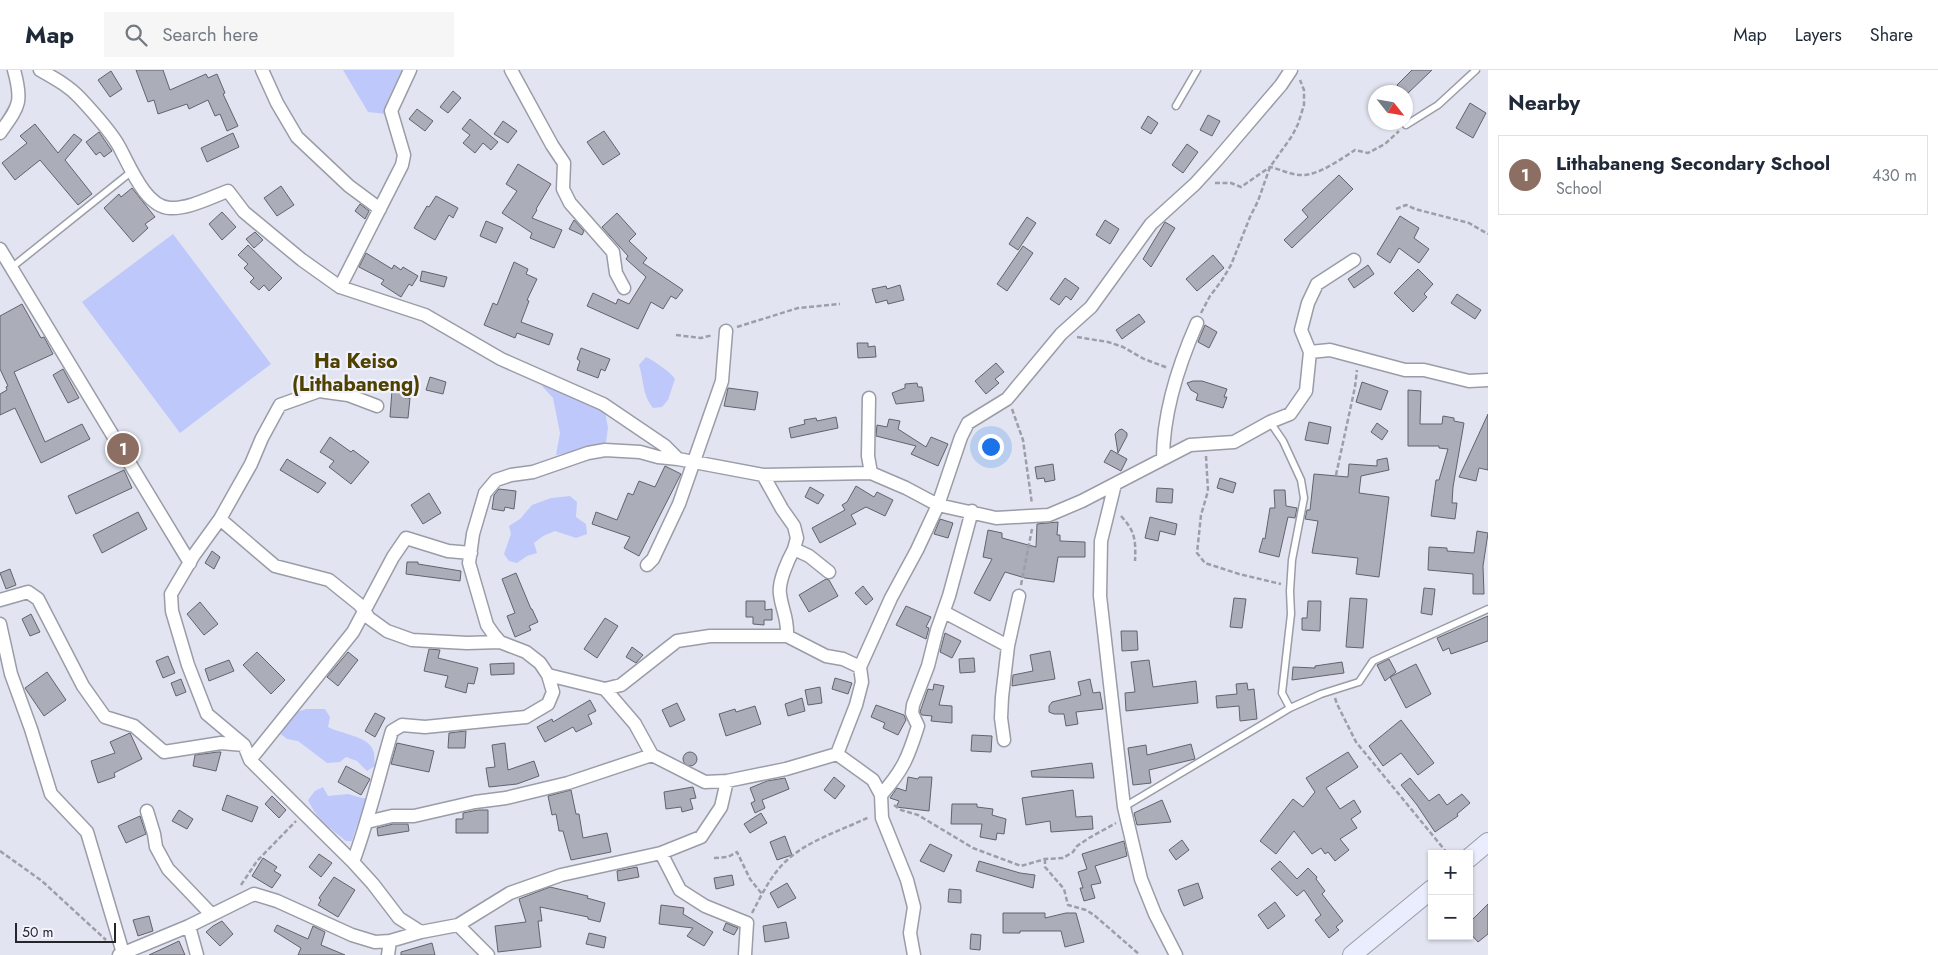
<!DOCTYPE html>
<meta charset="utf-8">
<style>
:root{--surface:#fff;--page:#f6f6f7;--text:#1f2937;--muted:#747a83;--line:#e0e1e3;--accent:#635724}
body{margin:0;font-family:Jost,sans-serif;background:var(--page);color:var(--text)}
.controls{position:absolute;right:15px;bottom:15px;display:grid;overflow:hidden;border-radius:0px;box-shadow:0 1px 4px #0004}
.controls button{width:45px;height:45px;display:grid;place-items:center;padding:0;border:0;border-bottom:1px solid var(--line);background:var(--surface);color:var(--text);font:25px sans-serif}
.compass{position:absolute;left:1368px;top:15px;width:45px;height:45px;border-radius:50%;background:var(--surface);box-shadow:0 1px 4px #0004;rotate:121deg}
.scale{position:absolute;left:15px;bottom:12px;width:101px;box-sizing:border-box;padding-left:5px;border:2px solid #25262a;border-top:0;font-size:14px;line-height:18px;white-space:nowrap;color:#25262a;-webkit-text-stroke:4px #f0f2fe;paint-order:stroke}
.you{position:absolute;left:990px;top:376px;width:18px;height:18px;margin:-12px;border:4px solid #fff;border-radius:50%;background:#1a73e8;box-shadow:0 0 0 8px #1a73e833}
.badge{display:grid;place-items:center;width:32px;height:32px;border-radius:50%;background:var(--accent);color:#fff;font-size:16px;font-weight:700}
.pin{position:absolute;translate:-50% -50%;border:2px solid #fff;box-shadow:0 1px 5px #0006}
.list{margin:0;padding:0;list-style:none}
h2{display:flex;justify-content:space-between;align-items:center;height:65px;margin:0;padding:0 20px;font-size:21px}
h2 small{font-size:16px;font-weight:400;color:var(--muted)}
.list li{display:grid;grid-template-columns:32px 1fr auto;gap:15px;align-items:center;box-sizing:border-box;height:80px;margin:0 10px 10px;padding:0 10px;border:1px solid var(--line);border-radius:0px}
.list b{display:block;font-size:19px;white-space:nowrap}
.list p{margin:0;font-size:16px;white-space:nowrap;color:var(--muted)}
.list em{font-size:16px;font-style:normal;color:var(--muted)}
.icon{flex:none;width:28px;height:28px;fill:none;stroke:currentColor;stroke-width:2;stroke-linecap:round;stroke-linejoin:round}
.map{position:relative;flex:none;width:1488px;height:885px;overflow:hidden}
header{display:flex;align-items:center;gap:30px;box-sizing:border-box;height:70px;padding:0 25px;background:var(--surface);border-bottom:1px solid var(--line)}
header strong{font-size:24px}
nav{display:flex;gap:28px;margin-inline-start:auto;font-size:18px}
.search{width:350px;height:45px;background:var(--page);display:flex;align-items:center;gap:12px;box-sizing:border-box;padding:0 18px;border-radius:0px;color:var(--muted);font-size:19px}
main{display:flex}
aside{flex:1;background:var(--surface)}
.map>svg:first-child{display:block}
.green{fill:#bec8fa}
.building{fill:#abadb8;stroke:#61636d}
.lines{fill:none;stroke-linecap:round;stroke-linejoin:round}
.lane-casing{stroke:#9a9ca7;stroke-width:9}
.street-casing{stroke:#9a9ca7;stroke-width:15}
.secondary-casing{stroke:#9a9ca7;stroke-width:20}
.path{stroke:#9d9fa8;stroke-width:2.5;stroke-dasharray:5 2.5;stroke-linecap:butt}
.lane{stroke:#fff;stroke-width:6}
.street{stroke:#fff;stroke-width:12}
.secondary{stroke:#e9edfd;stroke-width:18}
.labels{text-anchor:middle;stroke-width:4.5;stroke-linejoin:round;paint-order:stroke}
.district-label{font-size:20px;font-weight:bold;fill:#4f4100;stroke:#f0f2fe}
</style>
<header>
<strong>Map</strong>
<div class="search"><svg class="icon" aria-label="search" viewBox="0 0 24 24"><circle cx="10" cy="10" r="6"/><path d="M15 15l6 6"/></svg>Search here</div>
<nav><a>Map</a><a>Layers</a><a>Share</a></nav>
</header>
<main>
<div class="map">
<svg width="1488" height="885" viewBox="0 0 1488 885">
<rect width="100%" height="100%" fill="#e2e5f1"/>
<path class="green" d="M343,0H402L386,34L387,44L368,42Z
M173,164L271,294L180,363L82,232Z
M646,287C653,290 672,303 675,309L668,330L662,337L653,338C642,325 644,310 639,295Z
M548,315L605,342L608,358L606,372L598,377L556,385L560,363L553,328L542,316Z
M570,426L577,432L576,447L586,454L587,464L576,468L555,461L543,466L534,473L537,483L527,486L517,493L509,491L504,484L511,464L509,456L520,449L532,435L551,428Z
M306,639H325L330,647L328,657C341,664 368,666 373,680C375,684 374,691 375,696L367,701L357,691L346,687L340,692L327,693L298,671L287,669L278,662L291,644Z
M323,717L328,726L348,724L362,728H368C363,742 356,755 352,771H346C329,757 318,751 308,730L315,721Z"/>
<path class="building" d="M136,0H163L170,20L206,4L208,8L217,4L225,23L223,24L238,56L227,61L220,44L215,46L208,30L189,39L187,34L158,44L154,30L148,32Z
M1412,0H1432L1406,25L1397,15Z
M111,1L122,19L110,27L98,10Z
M453,21L461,28L448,43L440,37Z
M1470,33L1486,43L1473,68L1456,58Z
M417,39L433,51L425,61L409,49Z
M1208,45L1220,51L1212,66L1200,60Z
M1148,46L1158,53L1151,64L1141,58Z
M470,49L498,72L491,80L483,73L475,83L463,73L470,65L462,59Z
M503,51L517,61L508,73L494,64Z
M35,54L58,83L74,64L82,70L65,90L92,124L78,135L40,90L15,110L2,93L27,73L20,66Z
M604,61L620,84L603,95L587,72Z
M99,62L112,81L104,87L100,82L96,85L86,72Z
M233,63L239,77L207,92L201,78Z
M1187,74L1198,82L1183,103L1172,95Z
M518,94L551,114L536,139L537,140L532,148L562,160L554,178L530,168L532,163L502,143L517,121L506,114Z
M1339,105L1353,119L1292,178L1284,170L1308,147L1302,140Z
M281,116L294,135L277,146L264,128Z
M132,118L155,147L145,154L148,158L133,172L104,138L119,124L121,127Z
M436,126L458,138L453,148L449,145L435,170L414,158L427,136L429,137Z
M360,134L369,141L365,149L355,141Z
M222,142L236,157L222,170L209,154Z
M617,143L636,164L629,171L647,188L643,193L683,220L676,229L671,226L663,239L651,232L638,259L587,236L593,223L616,234L618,229L629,234L646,207L626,189L628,186L602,157Z
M1400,146L1419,158L1414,168L1429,179L1419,193L1399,178L1390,193L1377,184Z
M1027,147L1036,153L1018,180L1009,174Z
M574,150L584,161L582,165L569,159Z
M1105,150L1119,159L1110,174L1096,165Z
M486,151L503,158L496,173L480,166Z
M1165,152L1175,158L1151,197L1143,189Z
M255,162L263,170L254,178L246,169Z
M248,175L282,208L269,221L264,215L259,220L250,212L254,208L244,198L248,194L238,185Z
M1023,176L1033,183L1007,221L997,214Z
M366,183L392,199L394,195L401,200L403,197L418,206L412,216L409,214L401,227L381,214L384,210L359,197Z
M1213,185L1224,198L1197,221L1186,209Z
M514,192L528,199L526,204L537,209L527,230L529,231L521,252L553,264L549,275L517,263L515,268L484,255L493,233L497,235Z
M1368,195L1374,204L1354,218L1348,209Z
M1418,199L1433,214L1424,224L1427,227L1413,242L1394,223Z
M422,201L447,207L444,217L420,211Z
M1065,208L1079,218L1071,230L1066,226L1059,235L1050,229Z
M900,215L904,230L888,234L887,230L876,233L872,219L886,216L887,219Z
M1457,224L1481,240L1475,249L1451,233Z
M22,234L41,268L44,267L53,284L14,302L45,372L82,354L90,369L41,393L15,338L0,345V324L7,320L6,317L8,316L0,299V246Z
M1139,244L1145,252L1122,269L1116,260Z
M1205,255L1217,262L1209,278L1198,272Z
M857,273H868V277L875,276L876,287L858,288Z
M581,278L610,289L605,301L601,299L598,308L577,300L580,291L577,289Z
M996,293L1004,302L995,309L999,313L986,324L975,311Z
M63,299L79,328L68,333L53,305Z
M430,307L446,312L443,324L426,320Z
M1193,311H1202L1227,319L1224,327H1227L1223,338L1196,330L1198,324L1191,320L1187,313Z
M1362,312L1388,321L1381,340L1356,332Z
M917,313L918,317H922L924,331L896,334L892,323L905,318V314Z
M728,318L758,322L755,340L724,336Z
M392,320L405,321V328H410L408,348L390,347Z
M1408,320L1421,321L1420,354H1442L1443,346L1454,348V351L1464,353L1453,417L1452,433H1457L1455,449L1431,446L1436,410H1439L1448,379L1439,378V376H1408Z
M1488,344V400L1479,398L1476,411L1459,407Z
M836,347L838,358L791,368L789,358L805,354L804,350L816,348L817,351Z
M889,349L900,351L898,359L926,377L931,367L948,374L938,396L911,384L916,376L876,366L877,355L887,357Z
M1309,352L1331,357L1328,374L1305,370Z
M1377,353L1388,361L1382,370L1371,362Z
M1122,359L1127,363V366L1118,383L1115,364L1119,360Z
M330,367L351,382L353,380L369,392L351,414L329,397L334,391L320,382Z
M1111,380L1127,389L1121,401L1104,392Z
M1387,388L1389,400L1361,406L1359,423L1389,427L1379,507L1356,504L1358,488L1312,483L1318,451L1305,449L1307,440H1310L1314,404L1348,407L1349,394L1377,396V390Z
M287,389L326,413L318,423L280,400Z
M1053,394L1055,410L1045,412L1044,408L1037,409L1035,397Z
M665,396L681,404L639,486L624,478L630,467L592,454L596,442L617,450L628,423L633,425L639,411L655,417Z
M124,400L132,418L76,444L68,426Z
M1220,408L1236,413L1233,423L1217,418Z
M856,416L874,427L877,422L893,430L885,446L866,437L851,445L856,454L820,473L812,458L845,440L842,435L847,432Z
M810,417L824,425L818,434L805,427Z
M1157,418L1173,419L1172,433L1156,432Z
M499,419L516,421L514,439L505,437L504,441L492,439L494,425Z
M1274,420H1285L1286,436L1297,438L1295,448L1288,447L1279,487L1259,482L1263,468L1265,469L1270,438H1275Z
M429,423L441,443L423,454L411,435Z
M138,442L147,459L102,483L93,465Z
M1150,447L1177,454L1175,465L1160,461L1158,471L1145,468Z
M940,449L953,453L948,468L934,464Z
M1058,452L1057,465H1060V471L1085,472V487H1058L1054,512L1025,508L1005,502L990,531L974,523L992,489L983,487L988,460L1002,463V468L1036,477L1037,454Z
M1477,461L1488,463L1483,496L1484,524H1473V504L1428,500L1429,477L1447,478V481L1474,483Z
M212,481L220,487L214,499L205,493Z
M407,492H418V494L461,501L460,511L406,504Z
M10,499L16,515L6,519L0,503Z
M516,503L531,539H532L538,552L529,556L531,560L515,567L507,546L515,543L502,509Z
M826,509L829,510L838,526L809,542L799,525Z
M863,516L873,529L866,535L855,523Z
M1424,518L1435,519L1432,545L1421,543Z
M1234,528L1246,529L1242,558L1230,557Z
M1350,528L1367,529L1363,578L1346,577Z
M746,531H765V540L772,539V550H764V555L753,554V547H746Z
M1308,531H1321L1320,561L1302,560V548H1307Z
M200,532L218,554L204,565L187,544Z
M906,536L931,547L926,557L929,558L926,569L896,555Z
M31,544L40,562L30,566L22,549Z
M1488,546V571L1451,584L1449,578L1443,581L1437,568Z
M605,548L618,556L597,588L584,579Z
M1121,561H1137L1138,580L1122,581Z
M945,563L961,571L952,588L940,582Z
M632,577L643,585L636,593L626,587Z
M429,579L440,580L438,588L478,598L474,614L468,613L466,623L445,617L448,606L424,601Z
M1050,581L1055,609L1012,616L1013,605L1033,601L1030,585Z
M257,582L285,610L271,624L243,595Z
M348,582L358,590L338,616L327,607Z
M168,586L175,603L163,608L156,591Z
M974,588L975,602L960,603L959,589Z
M1389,589L1396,602L1385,611L1377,595Z
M229,590L234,601L209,611L205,599Z
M1149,590L1153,617L1196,611L1198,633L1126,641L1125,623L1135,622L1131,592Z
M1342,592L1344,603L1292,610L1293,597L1315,598V596Z
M514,593V604L491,605L490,594Z
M1416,594L1431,624L1406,638L1390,607Z
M47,602L66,630L44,646L25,618Z
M835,608L852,613L848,624L832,619Z
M181,609L186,622L176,626L171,613Z
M1090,609L1093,623L1100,622L1103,639L1076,642L1078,654L1066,656L1064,644H1054L1049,642V636L1052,632L1081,625L1078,612Z
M1247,613L1248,620L1254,619L1257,649L1240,651L1239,636L1217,638L1216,626L1237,624L1236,614Z
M934,614L944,616L939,635L952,636V653L931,651L932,646L922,645L920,642L928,619L933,620Z
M820,617L822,633L808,635L805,620Z
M802,628L805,641L788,646L785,634Z
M590,630L596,641L588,645L592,654L576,662L573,657L545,672L537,657L552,649L553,652Z
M677,633L685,650L670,657L662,640Z
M876,635L904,645L906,650L898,665L883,658L885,653L871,647Z
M755,636L761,654L726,666L719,644L735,639L736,642Z
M375,643L385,648L375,667L365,661Z
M1401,650L1434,693L1418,705L1401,683L1383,696L1369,676Z
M466,661L465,678H448L449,663Z
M130,663L142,689L114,703L115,707L98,713L91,691L115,683L110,672Z
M972,665L992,666L991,682L971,681Z
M397,673L434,681L429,702L391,694Z
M505,673L508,700L534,691L539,706L517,714L489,717L486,698L495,697L492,675Z
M1191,674L1195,689L1149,700L1151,713L1133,715L1128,678L1146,675L1147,685Z
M218,682H221L216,701L193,696L195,685Z
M1348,682L1358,697L1326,718L1340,739L1354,730L1361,742L1351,749L1357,758L1340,769L1349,780L1335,791L1328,782L1325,784L1321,778L1312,784L1294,761L1276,784L1260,771L1293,729L1303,737L1315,722L1306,708Z
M683 689a7 7 0 1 1 14 0a7 7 0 1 1-14 0Z
M1092,693L1094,708L1032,707L1031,701Z
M346,696L370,709L361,725L338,712Z
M834,707L845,716L835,729L824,720Z
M908,707L918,709L919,707H932L929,741L896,737L899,731L890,728L897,718L906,721Z
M785,708L789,719L762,730L765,738L755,743L751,733L755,731L750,718L767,711Z
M1410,708L1429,731L1439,724L1447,735L1462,724L1470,733L1457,744L1458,746L1435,762L1417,735L1401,715Z
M693,717L696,728L690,729L693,739L682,742L681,737L666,739L664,722Z
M571,720L576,744H579L583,768L607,763L611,782L571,790L563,761H559L556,744L552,745L548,726Z
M1073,720L1076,747L1092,746L1093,759L1051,762L1050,751L1026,755L1022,728Z
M227,725L258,737L252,752L222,740Z
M272,726L286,740L279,748L265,734Z
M1162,730L1171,752L1137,755L1134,743Z
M952,734H977V737L993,739L992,745L1006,749L1004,764L997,763L996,770L980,767L982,754H951Z
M179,740L193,749L187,759L172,751Z
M478,740H488V763H456V749H463V743Z
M761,743L767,753L750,763L744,754Z
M140,746L146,764L126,773L118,756Z
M393,754H408L409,761L378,766L377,758Z
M785,766L792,785L777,790L770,772Z
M1182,770L1189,780L1176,790L1169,780Z
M1124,771L1127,786L1095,796L1101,813L1091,815L1095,828L1084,831L1080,818H1083L1078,802L1087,799L1082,784Z
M930,774L952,785L944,802L920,791Z
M319,784L332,793L321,807L309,797Z
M263,788L277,797L274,801L281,805L272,818L252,806Z
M979,791L1020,803L1035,805L1033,818L976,801Z
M1280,791L1297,809L1308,798L1317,807L1316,809L1325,821L1322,824L1343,851L1336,857L1339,860L1329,868L1315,850L1321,845L1304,820L1297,826L1271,799Z
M637,797L639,807L618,811L617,801Z
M732,805L734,815L716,819L714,808Z
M334,807L355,820L338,847L318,835L321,830L319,828Z
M787,813L796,828L778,838L770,823Z
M1198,813L1203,828L1184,836L1178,820Z
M550,817L588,826L587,828L605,833L600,852L588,849V847L540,837L542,851H538L541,877L498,882L495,856L526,852L519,829Z
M949,819L961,820V833L948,832Z
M1275,832L1285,846L1268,859L1258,845Z
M1488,834V864L1478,872L1469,862V853Z
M661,835L684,838L683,844L713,862L704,876L687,866L693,858L659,854Z
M1003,843H1045V848L1066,843H1076L1084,872L1065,877L1061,861H1020V863H1003Z
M149,846L153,861L138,866L133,850Z
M222,851L233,864L220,876L206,862L213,856Z
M786,852L789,868L765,872L763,856Z
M726,853L738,858L734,865L723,860Z
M277,855L308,869L313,856L325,862L321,875L345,885H298L301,878L274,861Z
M589,863L606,867L604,878L586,874Z
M971,864L981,865L980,880L970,879Z
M179,871L185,885H149Z
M432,873L435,885H401V882Z"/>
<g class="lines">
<defs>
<path id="lane" d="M1176,36L1197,0
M1406,55L1438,35L1476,0
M11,198L131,102
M1270,352L1283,371L1301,410L1304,428L1292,490L1290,521L1291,544L1282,623L1290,638
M1124,737L1290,638L1321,624L1359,612L1373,591L1488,539"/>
<path id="street" d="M40,0C54,8 69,16 80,28C93,42 107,57 117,73C128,91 144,137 170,138C189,139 211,127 228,121L244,142L302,190L340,217L425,245L501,289L603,334L665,376L678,389
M262,0L277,33L297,67L349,116L380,139
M511,0L552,75L564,93L563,119L570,133L613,182L616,203L624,218
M0,63C19,36 23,33 14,0
M0,179L190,493
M340,217L402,95L404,85L391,41L410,0
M1310,282L1301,260L1308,233L1317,214L1354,190
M869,328L868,386L871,403
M377,336L348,325L319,321L280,335L262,368L251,394L220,449L194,485L171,524L172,541L188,595L207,644L244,675L250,690L353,792L373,814L399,848L421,862L458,855L488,885
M1163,389C1163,342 1178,296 1197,253
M763,405L782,439L794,456L797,468L794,479
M1115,414L1101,471L1100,526L1124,737L1141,809L1155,844L1176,885
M220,449L275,496L329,510L360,535L369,548L387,561L412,570L467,573L500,572
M647,495L653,489L679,434L722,311L726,261
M0,530L28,522L38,529L83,616L105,647L134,656L164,682L221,673L244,675
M944,542L1008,576L1002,627L1001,648L1004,670
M0,554L11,604L31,659L51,724L87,762L123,883
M787,566C788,547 782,541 780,524C778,512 788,490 794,479L809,486L829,502
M1008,576L1019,526
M860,597L891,528L917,480L938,435L961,367L968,353L1007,329L1061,264L1091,237L1151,154L1195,114L1216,91L1281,15L1291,0
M605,619L621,615L677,571L710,566H787L826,586L843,589L860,597L862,612L856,635L837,684L786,699L727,711L705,712L652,685L635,654L605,619L548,605L540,593L526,582L500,572L494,565L487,555L469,493L473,464L485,423L496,410L511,405L533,402L588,383L605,380L640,382L658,387L678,389L763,405L871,403L906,418L938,435L996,448L1049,445L1082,431L1190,375L1234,372L1270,352L1290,344L1306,321L1310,282L1330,280L1405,300H1424L1469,311L1488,310
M837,684L873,710L881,725L882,748L907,810L914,837L910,863L914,885
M250,690L353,562L393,487L406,468L448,481L471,483
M881,725C903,700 908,688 918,656L912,643L913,635L928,596L937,560L949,526L972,441
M147,741L154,764L156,777L168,799L212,845
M367,752L392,746H414L475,732L506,728L568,713L652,685
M661,783L680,820L705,836L747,853L745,885
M353,792C369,749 379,705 392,661L402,655L425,657L526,647L548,634L553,622L548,605
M458,855L510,823L561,805L661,783L701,767L721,737L727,711
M189,856L197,885
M119,885L189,856L254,824L277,831L352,865L375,872L390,871
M388,885L390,871L421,862"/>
<path id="secondary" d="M1469,788L1488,772
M1352,885L1432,819"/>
</defs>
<use href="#lane" class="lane-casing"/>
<use href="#street" class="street-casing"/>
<use href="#secondary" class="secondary-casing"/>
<path class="path" d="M1215,113H1231L1241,117L1270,97C1280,99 1291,105 1301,105C1318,106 1341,89 1355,80L1368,83L1385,74L1399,61
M1396,139L1406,135L1415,139L1469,153L1488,164
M1201,243L1210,226L1222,210L1231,195L1250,147L1258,131L1270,97L1292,66L1298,54L1304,35V20L1300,10
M737,257L798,238L840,234
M676,265L701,268L713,265
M1077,267L1108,272L1123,277L1144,289L1168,298
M1012,339L1023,370L1032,434
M1206,386L1208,421L1201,445L1197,483L1205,493L1239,504L1281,514
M1336,405L1355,317L1357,300
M1121,446C1135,461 1136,470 1135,491
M1021,515L1032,459
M1335,628L1337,634L1356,672L1448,784
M894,735L901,740L918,745L973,778L1021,796L1045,789L1063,788L1073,782L1077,776L1089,768L1116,753
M0,781L42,811L106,870
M714,788L728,787L737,782L750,809L762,824
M1045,789V797L1064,819L1068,835L1086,840L1094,845L1140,885
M241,815L257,791L296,751
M752,843C761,826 770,807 784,793C807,770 841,761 869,747"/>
<use href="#lane" class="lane"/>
<use href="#street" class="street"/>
<use href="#secondary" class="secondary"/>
</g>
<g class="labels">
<g class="district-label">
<text x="356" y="298">Ha Keiso<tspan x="356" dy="23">(Lithabaneng)</tspan></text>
</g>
</g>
</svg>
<div class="controls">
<button>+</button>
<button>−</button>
</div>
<svg class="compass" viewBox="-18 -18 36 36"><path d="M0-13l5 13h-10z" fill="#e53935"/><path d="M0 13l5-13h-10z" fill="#747a83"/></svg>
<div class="scale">50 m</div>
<div class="you"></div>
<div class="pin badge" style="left:123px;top:379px;background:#8d6e63">1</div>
</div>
<aside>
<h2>Nearby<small></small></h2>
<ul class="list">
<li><span class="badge" style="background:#8d6e63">1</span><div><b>Lithabaneng Secondary School</b><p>School</p></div><em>430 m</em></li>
</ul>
</aside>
</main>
